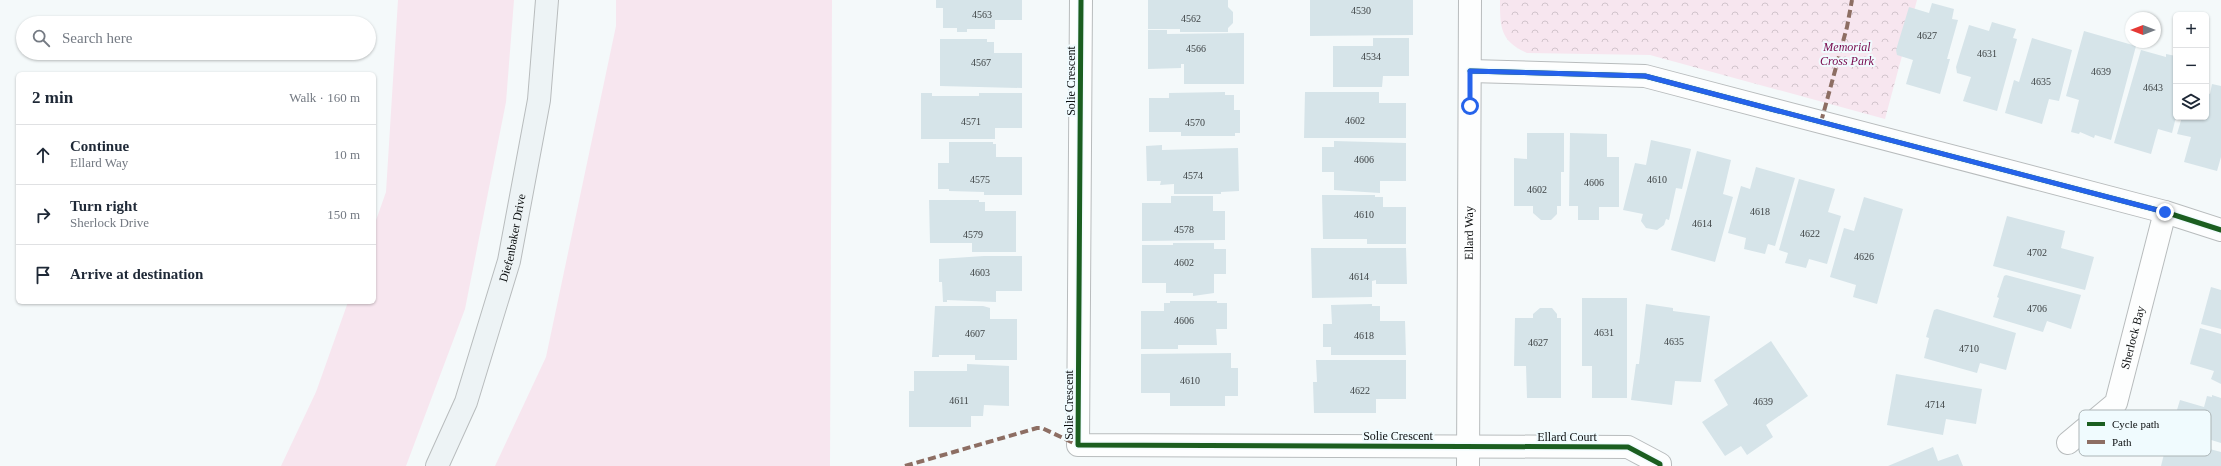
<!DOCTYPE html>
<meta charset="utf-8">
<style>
:root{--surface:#fff;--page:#f6f6f7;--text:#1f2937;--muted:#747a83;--line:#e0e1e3}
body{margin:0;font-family:Georgia,serif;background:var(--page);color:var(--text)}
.controls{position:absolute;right:12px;top:12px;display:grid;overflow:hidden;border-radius:6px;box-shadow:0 1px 3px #0004}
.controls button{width:36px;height:36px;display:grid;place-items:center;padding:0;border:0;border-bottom:1px solid var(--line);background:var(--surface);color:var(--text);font:20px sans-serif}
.compass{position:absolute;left:2125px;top:12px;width:36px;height:36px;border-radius:50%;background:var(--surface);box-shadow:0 1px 3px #0004;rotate:270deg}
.stop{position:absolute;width:12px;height:12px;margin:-9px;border:3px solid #2563eb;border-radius:50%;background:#fff}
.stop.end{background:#2563eb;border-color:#fff;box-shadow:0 1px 4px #0008}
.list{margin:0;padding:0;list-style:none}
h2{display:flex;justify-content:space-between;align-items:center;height:52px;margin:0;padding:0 16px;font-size:17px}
h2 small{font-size:13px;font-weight:400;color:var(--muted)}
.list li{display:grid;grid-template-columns:26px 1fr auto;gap:12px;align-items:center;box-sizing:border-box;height:60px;padding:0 16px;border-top:1px solid var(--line)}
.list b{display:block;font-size:15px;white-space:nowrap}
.list p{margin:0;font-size:13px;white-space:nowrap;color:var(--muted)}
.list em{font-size:13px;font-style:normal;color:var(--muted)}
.icon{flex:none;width:22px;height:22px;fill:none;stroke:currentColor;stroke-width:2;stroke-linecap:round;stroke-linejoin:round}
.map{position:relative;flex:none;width:2221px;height:466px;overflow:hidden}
.search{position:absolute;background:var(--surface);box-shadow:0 1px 3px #0004;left:16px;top:16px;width:360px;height:44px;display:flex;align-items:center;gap:10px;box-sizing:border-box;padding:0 14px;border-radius:22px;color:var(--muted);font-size:15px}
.panel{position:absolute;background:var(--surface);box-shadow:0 1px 3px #0004;left:16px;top:72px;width:360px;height:232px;border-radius:6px}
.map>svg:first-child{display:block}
.grass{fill:#f7e6ef}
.park{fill:url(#park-crowns)}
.building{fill:#d6e4e9}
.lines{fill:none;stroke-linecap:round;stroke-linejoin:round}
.minor-casing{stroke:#b8bcbd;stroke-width:24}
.secondary-casing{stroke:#b8bcbd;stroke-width:24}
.minor{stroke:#fdfefe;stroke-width:22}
.secondary{stroke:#edf3f5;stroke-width:22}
.quiet{stroke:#8d6e63;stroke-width:4;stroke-dasharray:8 4;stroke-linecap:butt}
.cycleway-casing{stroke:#f0fbfe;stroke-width:8}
.cycleway{stroke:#1b5e20;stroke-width:5}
.route{stroke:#2563eb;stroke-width:5}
.labels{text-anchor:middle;stroke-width:4;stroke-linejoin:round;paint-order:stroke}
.number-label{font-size:10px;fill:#3f4446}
.park-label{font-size:12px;font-style:italic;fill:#77074c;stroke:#f0fbfe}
.street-label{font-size:12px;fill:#0b0e0f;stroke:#f0fbfe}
.key{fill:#f0fbfe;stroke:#abb4b6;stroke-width:1}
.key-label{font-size:11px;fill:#0b0e0f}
</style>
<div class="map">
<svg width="2221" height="466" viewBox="0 0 2221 466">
<defs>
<pattern id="park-crowns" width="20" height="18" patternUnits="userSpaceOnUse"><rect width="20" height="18" fill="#f7e6ef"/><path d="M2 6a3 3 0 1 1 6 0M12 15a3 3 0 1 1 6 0" fill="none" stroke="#d2c4cc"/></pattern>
</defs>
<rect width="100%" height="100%" fill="#f4f9fa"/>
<path class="grass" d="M398,0H514L506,102L465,309L406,466H281L316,392L348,302H374V226L386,192Z
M616,0H832L830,466H495L546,357L616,26Z"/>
<path class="park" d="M1500,0H1917L1885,119L1650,55L1527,53C1500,41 1500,27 1500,0Z"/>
<path class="building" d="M936,0H1022V20H995V29H967V32H957V28H943V8H936Z
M1148,0H1228V7L1233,12V23L1228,28V32H1180V29H1148Z
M1310,0H1413V35L1310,36Z
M1932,3L1954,9L1952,19L1958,20L1947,59H1950L1940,94L1906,84L1913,60L1897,55L1896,50L1909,7L1929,13Z
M1992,22L2016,29L2013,38L2017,39L1997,111L1963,101L1971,77L1957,73L1956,67L1969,25L1989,31Z
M1148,30H1167V34L1244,33V84H1184V64H1181V68L1148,69Z
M2084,31L2136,46L2111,140L2095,135L2094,138L2080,132L2079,134L2071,132L2079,100L2066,96Z
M1373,38H1409V76H1383L1382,87H1333V46H1373Z
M2032,38L2072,50L2059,101L2049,99L2042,124L2005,113L2014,80L2019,82Z
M940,39H987V42H994V53H1022V88L940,86Z
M2141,50L2166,57V54L2176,56V117L2172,133L2158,129L2151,154L2114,143Z
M2212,84L2221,86V157L2217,171L2184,162L2191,137L2177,134L2182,117H2206V92L2210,94Z
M1225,92V95H1234V110H1240V133H1235V136H1181V132H1149V98H1169V93Z
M1305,92H1379V103H1406V138H1304Z
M921,93H932V96H979V93H1022V128H995V139H921Z
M1527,133H1564V172H1561V206H1557V214L1551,220H1541L1533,213V206H1514V158L1527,159Z
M1570,133L1607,134V157H1619V207H1599V220H1578V206H1569Z
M1651,140L1691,149L1682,189L1676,188L1669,220L1666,219L1664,225L1657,230L1646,228L1641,221L1643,214L1623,210L1635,163L1646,165Z
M1334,141L1406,143V181H1380V193L1334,190V172H1322V147H1334Z
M949,142H993V144H996V157H1022V195H984V192L949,191V189H938V163H949Z
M1162,145V150L1238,148L1239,191L1221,192V194H1174V184L1160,185L1161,181H1147L1146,146Z
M1697,151L1731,160L1723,194L1733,197L1715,262L1671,250Z
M1756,167L1795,178L1775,246L1768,244L1765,254L1744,249L1746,238L1728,233L1741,186L1750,189Z
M1799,179L1835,189L1828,212L1841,216L1827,264L1809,259L1806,268L1785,263L1788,253L1779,250Z
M1322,195H1375V197H1383V207H1406V244H1367V239H1323Z
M1171,196H1213V211H1225V240L1142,241V203H1171Z
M1864,197L1903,209L1877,304L1853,297L1856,285L1830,277L1844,228L1854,231Z
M929,200H979V202H985V211H1016V252H972V243H930Z
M2007,216L2065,231L2061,248L2094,257L2085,290L1993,266Z
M1173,243H1214V249H1226V274H1214V293L1193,296V293H1166V283H1142V245H1173Z
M1311,248H1406L1407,284H1376V280L1372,281V297L1312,298Z
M984,256H1022V291H996V302L947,300V302H943L942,282H939V259Z
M2006,275L2081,295L2071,329L2047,321L2043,332L1993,317L1999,298L1997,297L2004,276Z
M2211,287L2221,290V329L2201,324Z
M1582,298H1627V398H1592V366H1582Z
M1170,301H1217V303H1227V329H1216L1217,345H1178V349H1141V311H1164V303H1170Z
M1372,304V306H1380V321H1405L1406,355H1331V347H1323V324H1332L1331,305Z
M1646,304L1673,308V311L1710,316L1701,382L1675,381L1672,405L1631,400L1636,364H1639Z
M935,306H983L990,308V319H1017V360H975V355H939V357H932Z
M1540,308H1552L1557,314V318H1561V398H1527L1526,366H1514L1515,318H1533V314Z
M1937,309L2016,333L2006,370L1980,363L1977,373L1924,358L1929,338L1926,337L1933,313L1934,310Z
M2200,328L2221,334V384L2211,379L2214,371L2190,364Z
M1771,341L1808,396L1766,425L1773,437L1747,455L1741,446L1725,456L1702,422L1728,405L1714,380Z
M1231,353V368H1238V396H1225V406H1170V393H1141V354Z
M1316,360H1406V399H1376V413H1314L1313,382H1317Z
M967,364L1009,366V406L984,405L983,416H971V427H909V391H914V371H967Z
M1896,374L1982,389L1976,424L1946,419L1943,435L1887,425Z
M2212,395L2221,398V443L2208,439L2207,444L2170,433L2180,400L2204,407L2207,396L2212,397Z
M2168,438L2221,452V466H2161Z
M1933,447L1938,461L1958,454L1963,466H1888Z"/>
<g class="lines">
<defs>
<g id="minor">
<path d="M1081,0L1078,445L1628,447L1660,464V466"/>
<path d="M1470,71L1645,76L2165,212L2221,230"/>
<path id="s1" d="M2068,443L2116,403L2165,212"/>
<path id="s2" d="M1468,466L1470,0"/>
</g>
<g id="secondary">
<path id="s3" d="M437,466L466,402L509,261L539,100L547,0"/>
</g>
</defs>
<use href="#minor" class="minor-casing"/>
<use href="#secondary" class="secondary-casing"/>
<use href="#minor" class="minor"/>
<use href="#secondary" class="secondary"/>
<path class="quiet" d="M1821,122L1847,27L1852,0
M905,466L1037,428H1042L1078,445"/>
<defs>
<path id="cycleway" d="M1081,0L1078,445L1628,447L1660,464V466
M1470,71L1645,76L2165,212L2221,230"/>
</defs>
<use href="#cycleway" class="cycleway-casing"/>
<use href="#cycleway" class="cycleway"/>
</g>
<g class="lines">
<path class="route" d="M1470,106V71L1645,76L2165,212"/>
</g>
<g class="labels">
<g class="number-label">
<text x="1361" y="14">4530</text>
<text x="982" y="18">4563</text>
<text x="1191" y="22">4562</text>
<text x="1927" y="39">4627</text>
<text x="1196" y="52">4566</text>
<text x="1987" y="57">4631</text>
<text x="1371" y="60">4534</text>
<text x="981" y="66">4567</text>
<text x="2101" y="75">4639</text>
<text x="2041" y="85">4635</text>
<text x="2153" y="91">4643</text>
<text x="1355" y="124">4602</text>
<text x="971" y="125">4571</text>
<text x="1195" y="126">4570</text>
<text x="1364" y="163">4606</text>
<text x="1193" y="179">4574</text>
<text x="980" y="183">4575</text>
<text x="1657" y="183">4610</text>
<text x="1594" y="186">4606</text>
<text x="1537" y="193">4602</text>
<text x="1760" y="215">4618</text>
<text x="1364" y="218">4610</text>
<text x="1702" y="227">4614</text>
<text x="1184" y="233">4578</text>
<text x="1810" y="237">4622</text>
<text x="973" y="238">4579</text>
<text x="2037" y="256">4702</text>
<text x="1864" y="260">4626</text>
<text x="1184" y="266">4602</text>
<text x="980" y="276">4603</text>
<text x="1359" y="280">4614</text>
<text x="2037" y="312">4706</text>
<text x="1184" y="324">4606</text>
<text x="1604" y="336">4631</text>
<text x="975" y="337">4607</text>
<text x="1364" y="339">4618</text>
<text x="1674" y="345">4635</text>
<text x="1538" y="346">4627</text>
<text x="1969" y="352">4710</text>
<text x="1190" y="384">4610</text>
<text x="1360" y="394">4622</text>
<text x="959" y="404">4611</text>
<text x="1763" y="405">4639</text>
<text x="1935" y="408">4714</text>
</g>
<g class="park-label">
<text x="1847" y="51">Memorial<tspan x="1847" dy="14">Cross Park</tspan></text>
</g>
<g class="street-label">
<text transform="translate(1071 81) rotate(-90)" y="4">Solie Crescent</text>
<text dy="4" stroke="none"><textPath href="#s2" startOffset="233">Ellard Way</textPath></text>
<text dy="4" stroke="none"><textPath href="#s3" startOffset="241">Diefenbaker Drive</textPath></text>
<text dy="4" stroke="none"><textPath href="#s1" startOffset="130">Sherlock Bay</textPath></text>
<text transform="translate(1069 405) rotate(-90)" y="4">Solie Crescent</text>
<text x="1398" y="440">Solie Crescent</text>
<text x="1567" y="441">Ellard Court</text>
</g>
</g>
<rect x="2079" y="410" width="132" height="46" rx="6" class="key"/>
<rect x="2087" y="422" width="18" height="4" fill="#1b5e20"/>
<rect x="2087" y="440" width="18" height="4" fill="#8d6e63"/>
<g class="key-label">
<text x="2112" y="428">Cycle path</text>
<text x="2112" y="446">Path</text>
</g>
</svg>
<div class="controls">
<button>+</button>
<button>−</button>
<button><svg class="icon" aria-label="layers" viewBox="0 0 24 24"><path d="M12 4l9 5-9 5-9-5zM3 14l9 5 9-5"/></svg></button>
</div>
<svg class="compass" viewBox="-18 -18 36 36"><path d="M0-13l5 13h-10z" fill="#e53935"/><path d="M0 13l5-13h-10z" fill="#747a83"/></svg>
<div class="stop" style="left:1470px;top:106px"></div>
<div class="stop end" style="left:2165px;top:212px"></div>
<div class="search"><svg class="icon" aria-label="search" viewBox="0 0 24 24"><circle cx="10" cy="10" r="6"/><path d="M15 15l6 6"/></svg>Search here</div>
<section class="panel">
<h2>2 min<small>Walk · 160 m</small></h2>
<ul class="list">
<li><svg class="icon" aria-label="ahead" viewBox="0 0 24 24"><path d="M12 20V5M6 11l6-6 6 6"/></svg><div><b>Continue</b><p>Ellard Way</p></div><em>10 m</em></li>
<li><svg class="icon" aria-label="right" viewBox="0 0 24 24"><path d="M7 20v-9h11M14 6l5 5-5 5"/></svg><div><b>Turn right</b><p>Sherlock Drive</p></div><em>150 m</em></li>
<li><svg class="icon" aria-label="arrive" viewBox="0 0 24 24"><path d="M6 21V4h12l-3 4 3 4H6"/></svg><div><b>Arrive at destination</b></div></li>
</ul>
</section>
</div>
